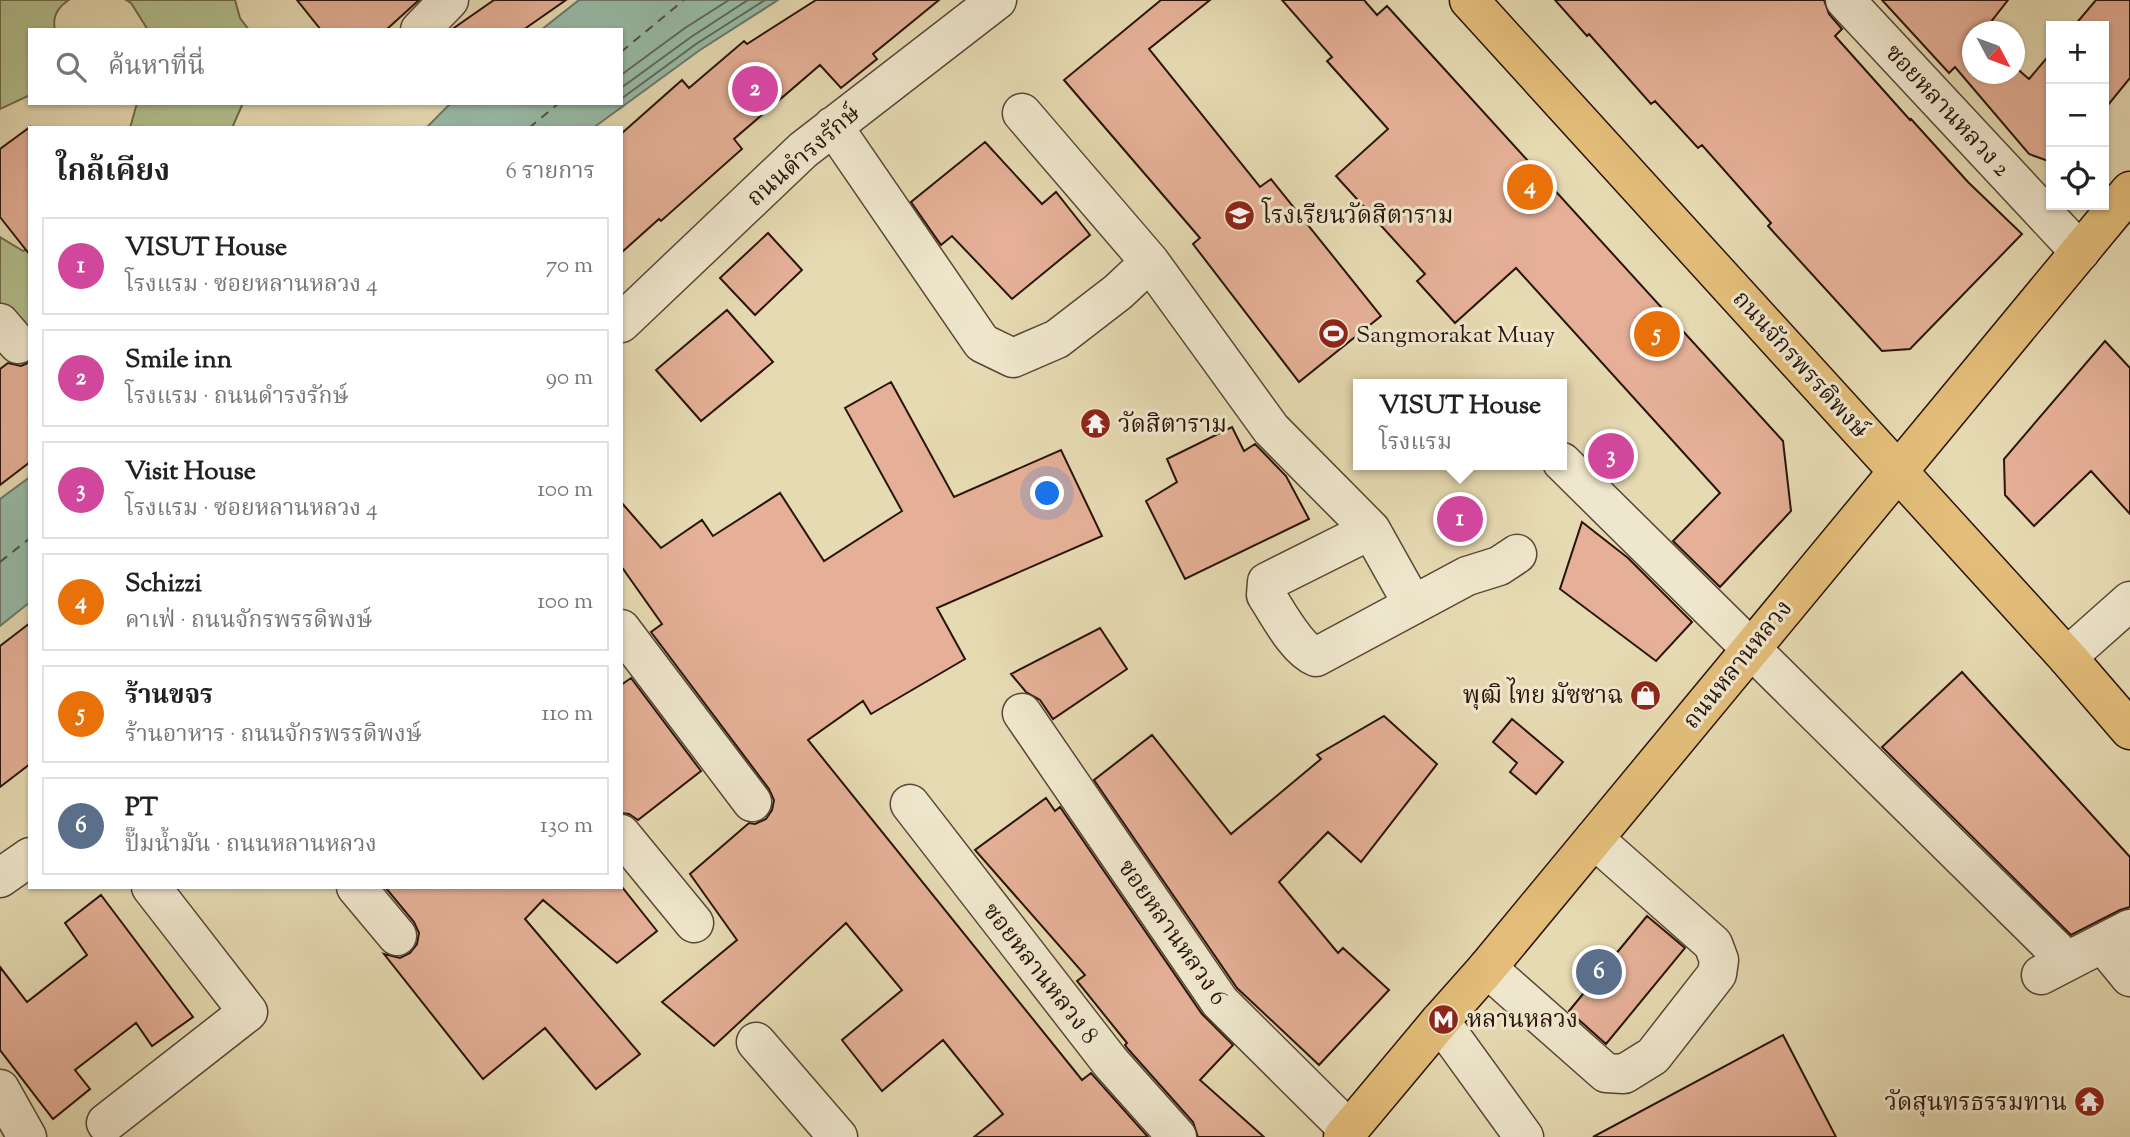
<!DOCTYPE html>
<html lang="th">
<meta charset="utf-8">
<style>
:root{--surface:#fff;--page:#f2f2f2;--text:#222;--muted:#767676;--line:#e0e0e0;--accent:#1a73e8}
body{margin:0;font-family:"Sorts Mill Goudy","Noto Serif Thai",serif;background:var(--page);color:var(--text)}
.controls{position:absolute;right:21px;top:21px;display:grid;overflow:hidden;border-radius:0px;box-shadow:0 2px 5px #0004}
.controls button{width:63px;height:63px;display:grid;place-items:center;padding:0;border:0;border-bottom:2px solid var(--line);background:var(--surface);color:var(--text);font:35px sans-serif}
.compass{position:absolute;left:1962px;top:21px;width:63px;height:63px;border-radius:50%;background:var(--surface);box-shadow:0 2px 5px #0004;rotate:131deg}
.you{position:absolute;left:1048px;top:494px;width:24px;height:24px;margin:-18px;border:5px solid #fff;border-radius:50%;background:#1a73e8;box-shadow:0 0 0 10px #1a73e833}
.badge{display:grid;place-items:center;width:46px;height:46px;border-radius:50%;background:var(--accent);color:#fff;font-size:23px;font-weight:700}
.pin{position:absolute;translate:-50% -50%;border:4px solid #fff;box-shadow:0 2px 7px #0006}
.popup{position:absolute;left:1353px;top:379px;width:214px;height:91px;box-sizing:border-box;display:grid;place-content:center;border-radius:0px;background:var(--surface);filter:drop-shadow(0 2px 5px #0005);font-size:23px;white-space:nowrap;color:var(--muted)}
.popup b{font-size:26px;color:var(--text)}
.popup::after{content:'';position:absolute;left:50%;top:100%;margin-left:-14px;border:14px solid transparent;border-top-color:var(--surface)}
.list{margin:0;padding:0;list-style:none}
h2{display:flex;justify-content:space-between;align-items:center;height:91px;margin:0;padding:0 28px;font-size:30px}
h2 small{font-size:23px;font-weight:400;color:var(--muted)}
.list li{display:grid;grid-template-columns:46px 1fr auto;gap:21px;align-items:center;box-sizing:border-box;height:98px;margin:0 14px 14px;padding:0 14px;border:2px solid var(--line);border-radius:0px}
.list b{display:block;font-size:26px;white-space:nowrap}
.list p{margin:0;font-size:23px;white-space:nowrap;color:var(--muted)}
.list em{font-size:23px;font-style:normal;color:var(--muted)}
.icon{flex:none;width:38px;height:38px;fill:none;stroke:currentColor;stroke-width:2;stroke-linecap:round;stroke-linejoin:round}
.map{position:relative;flex:none;width:2130px;height:1137px;overflow:hidden}
.search{position:absolute;background:var(--surface);box-shadow:0 2px 5px #0004;left:28px;top:28px;width:595px;height:77px;display:flex;align-items:center;gap:18px;box-sizing:border-box;padding:0 24px;border-radius:0px;color:var(--muted);font-size:26px}
.panel{position:absolute;background:var(--surface);box-shadow:0 2px 5px #0004;left:28px;top:126px;width:595px;height:763px;border-radius:0px}
.map>svg:first-child{display:block}
.green{fill:#b3c08e;stroke:#6e6a4c;stroke-width:2}
.water{fill:#97bba8;stroke:#6b7869;stroke-width:2}
.lines{fill:none;stroke-linecap:round;stroke-linejoin:round}
.shore{stroke:#60685a;stroke-width:2}
.ferry{stroke:#504e42;stroke-width:2;stroke-dasharray:9 7;stroke-linecap:butt}
.building{fill:#e5b097;stroke:#29140b;stroke-width:2}
.minor-casing{stroke:#584635;stroke-width:41}
.major-casing{stroke:#29140b;stroke-width:41}
.minor{stroke:#efe7cd;stroke-width:38}
.major{stroke:#e3bd79;stroke-width:38}
.labels{text-anchor:middle;stroke-width:6;stroke-linejoin:round;paint-order:stroke}
.street-label{font-size:24px;fill:#29140b;stroke:#efe7cd}
.poi-label{font-size:24px;fill:#29140b;stroke:#efe7cd;text-anchor:start}
</style>
<div class="map">
<svg width="2130" height="1137" viewBox="0 0 2130 1137">
<rect width="100%" height="100%" fill="#e6dab2"/>
<filter id="stains"><feTurbulence type="fractalNoise" baseFrequency=".00286" numOctaves="4"/><feColorMatrix values="0 0 0 0 .2 0 0 0 0 .09 0 0 0 0 .02 0 0 0 .5 -.17"/></filter>
<radialGradient id="worn" r=".72"><stop offset=".6" stop-color="#630" stop-opacity="0"/><stop offset="1" stop-color="#630" stop-opacity=".3"/></radialGradient>
<path class="green" d="M0,0H69C58,7 52,17 55,30H30V95L0,109Z
M126,0H235L240,18L249,30H148L131,3Z
M137,103H243L232,128H130Z
M0,237L23,251L30,248V337L0,313Z"/>
<path class="water" d="M579,0H778L700,50L593,128H426L451,103H621V30H541Z
M30,477V602L0,626V499Z"/>
<g class="lines">
<path class="shore" d="M621,75L685,28L729,0
M621,88L691,37L748,0
M621,99L696,44L765,0"/>
<path class="ferry" d="M621,52L684,0
M529,128L559,103
M0,562L30,538"/>
</g>
<path class="building" d="M297,0H419L386,30H321Z
M494,0H566L523,30H451Z
M816,0H939L873,54L877,59L841,88L820,65L734,139L742,149L661,221L659,219L621,253V134L682,80L689,88L744,41L747,44Z
M1161,0H1210L1149,49L1260,187L1271,179L1381,316L1299,382L1193,244L1200,238L1064,80Z
M1282,0H1364L1377,15L1387,6L1783,441L1791,511L1720,587L1673,541L1720,493L1516,268L1455,323L1417,281L1425,274L1336,176L1388,129L1327,61L1332,57Z
M1555,0H1824L1829,14L1842,29L1835,36L1910,120L1911,119L1968,182L2022,234L1910,349L1882,351L1768,226L1771,223L1702,145L1698,148L1655,101L1651,104L1589,34L1587,36Z
M1882,0H2008L1983,32H1972V74H2014V66L2029,79L2051,53V162L2029,154L1955,67L1949,73Z
M2096,0H2130V78L2104,110V26H2074Z
M30,127V255L0,217V149Z
M985,142L1042,204L1056,192L1090,235L1012,299L952,236L941,245L911,202Z
M768,233L802,270L755,315L720,278Z
M727,310L773,362L701,421L656,370Z
M2105,341L2130,368V514L2091,471L2034,526L2005,495L2004,459Z
M30,362V462L0,485V369L8,363L21,366Z
M891,382L954,497L1061,450L1102,536L937,608L965,659L871,714L863,701L808,740L1082,1080L1091,1073L1148,1137H974L1003,1114L943,1040L882,1091L842,1040L902,990L846,923L714,1046L662,1002L737,940L690,874L749,823L755,824L766,819L772,810L774,800L769,789L651,632L662,624L621,566V502L661,548L702,520L713,536L780,493L824,561L902,511L845,408Z
M1232,427L1244,451L1255,444L1286,476L1309,519L1185,579L1146,501L1177,482L1167,459Z
M1582,522L1628,558L1692,622L1656,661L1560,589Z
M30,623V764L0,787V646Z
M1100,628L1127,669L1053,719L1040,700L1026,692L1011,674Z
M1962,672L2130,857V907L2120,910L2071,935L1882,747Z
M631,678L701,771L638,820L629,814L621,813V685Z
M1384,716L1437,764L1361,862L1328,832L1279,882L1338,953L1343,948L1389,990L1319,1065L1237,988L1094,780L1152,735L1231,834L1321,759L1317,755Z
M1512,719L1563,762L1536,794L1510,772L1517,763L1493,742Z
M1046,798L1055,811L1060,807L1202,1014L1233,1045L1200,1080L1264,1137H1198L1193,1122L1128,1049L1125,1045L1127,1043L1077,981L1085,975L975,850Z
M385,887H622L657,931L617,963L543,900L525,919L640,1054L596,1089L545,1028L483,1079L384,954L400,958L410,953L417,944L419,933L414,922Z
M101,895L193,1017L152,1046L136,1023L75,1070L90,1089L53,1119L0,1050V967L27,1002L87,955L65,923Z
M1647,916L1685,948L1606,1044L1569,1011Z
M1783,1035L1836,1137H1593Z"/>
<g class="lines">
<defs>
<path id="minor" d="M1845,0L2080,252
M420,30L449,0
M1022,113L1150,262L1271,429L1371,530L1413,605
M833,126L982,343L1013,358L1057,339L1118,292L1150,262
M0,323L18,344
M621,323L803,150L997,0
M1562,462L2067,961
M1371,530L1267,582L1266,595C1278,613 1296,649 1316,657L1467,576L1499,566L1517,554
M621,629L752,802
M2067,657L2130,601
M1022,713L1220,1002L1349,1130
M910,804L1111,1063L1177,1137
M621,834L694,923
M0,878L30,857
M356,887L397,936
M2103,944L2130,977
M1487,968L1606,1073L1624,1074L1653,1056L1717,974L1719,960L1713,944L1594,839
M2041,975L2130,929
M1440,1021L1524,1137
M756,1042L838,1137
M0,1089L27,1137
M106,1123L248,1012L151,887"/>
<path id="major" d="M1469,0L2067,657L2130,730
M1343,1137L1440,1021L1487,968L2130,191"/>
</defs>
<use href="#minor" class="minor-casing"/>
<use href="#major" class="major-casing"/>
<use href="#minor" class="minor"/>
<use href="#major" class="major"/>
</g>
<defs>
<symbol id="school-disc" viewBox="-11 -11 22 22"><circle r="9.5" fill="#8f2418" stroke="#efe7cd"/><path d="M0-5L7-2L0 1L-7-2ZM-4 1L0 2.5L4 1V4Q0 6-4 4Z" fill="#fff"/></symbol>
<symbol id="stadium-disc" viewBox="-11 -11 22 22"><circle r="9.5" fill="#8f2418" stroke="#efe7cd"/><path d="M0-5a6.5 5 0 1 0 0 10a6.5 5 0 1 0 0-10ZM-3.5-1.8h7v3.6h-7Z" fill="#fff"/></symbol>
<symbol id="temple-disc" viewBox="-11 -11 22 22"><circle r="9.5" fill="#8f2418" stroke="#efe7cd"/><path d="M0-6L5-2H3V0L6.5 2.5H4V6H1.5V3h-3V6H-4V2.5H-6.5L-3 0V-2H-5Z" fill="#fff"/></symbol>
<symbol id="shop-disc" viewBox="-11 -11 22 22"><circle r="9.5" fill="#8f2418" stroke="#efe7cd"/><path d="M-5-2.5h2.3a2.7 3.5 0 0 1 5.4 0H5L5.5 6h-11ZM-1.5-2.5h3a1.5 2.3 0 0 0-3 0Z" fill="#fff"/></symbol>
<symbol id="metro-disc" viewBox="-11 -11 22 22"><circle r="9.5" fill="#8f2418" stroke="#efe7cd"/><path d="M-5.5 5V-5H-3L0 0L3-5H5.5V5H3V-.5L0 4L-3-.5V5Z" fill="#fff"/></symbol>
</defs>
<g fill-rule="evenodd">
<use href="#school-disc" x="1222" y="198" width="35" height="35"/>
<use href="#stadium-disc" x="1316" y="316" width="35" height="35"/>
<use href="#temple-disc" x="1078" y="406" width="35" height="35"/>
<use href="#shop-disc" x="1628" y="678" width="35" height="35"/>
<use href="#metro-disc" x="1426" y="1002" width="35" height="35"/>
<use href="#temple-disc" x="2072" y="1084" width="35" height="35"/>
</g>
<g class="labels">
<g class="street-label">
<text transform="translate(1948 110) rotate(47)" y="8">ซอยหลานหลวง 2</text>
<text transform="translate(803 155) rotate(-41)" y="8">ถนนดำรงรักษ์</text>
<text transform="translate(1801 364) rotate(48)" y="8">ถนนจักรพรรดิพงษ์</text>
<text transform="translate(1737 664) rotate(-51)" y="8">ถนนหลานหลวง</text>
<text transform="translate(1173 932) rotate(55)" y="8">ซอยหลานหลวง 6</text>
<text transform="translate(1041 973) rotate(52)" y="8">ซอยหลานหลวง 8</text>
</g>
<g class="poi-label">
<text x="1262" y="223">โรงเรียนวัดสิตาราม</text>
<text x="1356" y="342">Sangmorakat Muay</text>
<text x="1118" y="432">วัดสิตาราม</text>
<text x="1623" y="703" text-anchor="end">พุฒิ ไทย มัซซาฉ</text>
<text x="1467" y="1027">หลานหลวง</text>
<text x="2067" y="1110" text-anchor="end">วัดสุนทรธรรมทาน</text>
</g>
</g>
<rect width="100%" height="100%" filter="url(#stains)"/>
<rect width="100%" height="100%" fill="url(#worn)"/>
</svg>
<div class="controls">
<button>+</button>
<button>−</button>
<button><svg class="icon" aria-label="locate" viewBox="0 0 24 24"><circle cx="12" cy="12" r="6"/><path d="M12 2v4M12 18v4M2 12h4M18 12h4"/></svg></button>
</div>
<svg class="compass" viewBox="-18 -18 36 36"><path d="M0-13l5 13h-10z" fill="#e53935"/><path d="M0 13l5-13h-10z" fill="#767676"/></svg>
<div class="you"></div>
<div class="pin badge" style="left:1460px;top:519px;background:#d1479c">1</div>
<div class="popup"><b>VISUT House</b>โรงแรม</div>
<div class="pin badge" style="left:755px;top:89px;background:#d1479c">2</div>
<div class="pin badge" style="left:1611px;top:456px;background:#d1479c">3</div>
<div class="pin badge" style="left:1530px;top:187px;background:#e8710a">4</div>
<div class="pin badge" style="left:1657px;top:334px;background:#e8710a">5</div>
<div class="pin badge" style="left:1599px;top:972px;background:#5c6f8a">6</div>
<div class="search"><svg class="icon" aria-label="search" viewBox="0 0 24 24"><circle cx="10" cy="10" r="6"/><path d="M15 15l6 6"/></svg>ค้นหาที่นี่</div>
<section class="panel">
<h2>ใกล้เคียง<small>6 รายการ</small></h2>
<ul class="list">
<li><span class="badge" style="background:#d1479c">1</span><div><b>VISUT House</b><p>โรงแรม · ซอยหลานหลวง 4</p></div><em>70 m</em></li>
<li><span class="badge" style="background:#d1479c">2</span><div><b>Smile inn</b><p>โรงแรม · ถนนดำรงรักษ์</p></div><em>90 m</em></li>
<li><span class="badge" style="background:#d1479c">3</span><div><b>Visit House</b><p>โรงแรม · ซอยหลานหลวง 4</p></div><em>100 m</em></li>
<li><span class="badge" style="background:#e8710a">4</span><div><b>Schizzi</b><p>คาเฟ่ · ถนนจักรพรรดิพงษ์</p></div><em>100 m</em></li>
<li><span class="badge" style="background:#e8710a">5</span><div><b>ร้านขจร</b><p>ร้านอาหาร · ถนนจักรพรรดิพงษ์</p></div><em>110 m</em></li>
<li><span class="badge" style="background:#5c6f8a">6</span><div><b>PT</b><p>ปั๊มน้ำมัน · ถนนหลานหลวง</p></div><em>130 m</em></li>
</ul>
</section>
</div>
